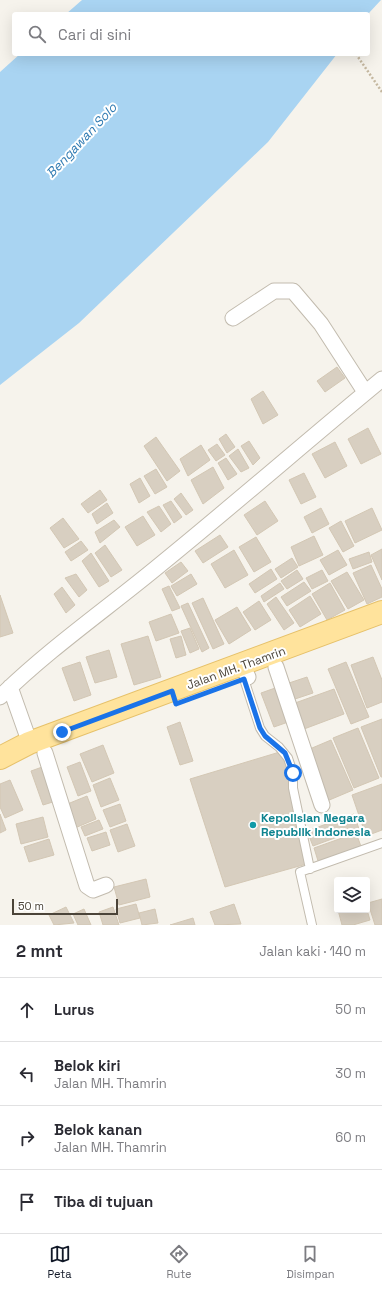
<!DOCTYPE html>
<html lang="id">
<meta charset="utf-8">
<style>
:root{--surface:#fff;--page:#f7f7f7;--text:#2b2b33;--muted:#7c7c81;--line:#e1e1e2;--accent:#111827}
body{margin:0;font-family:"Space Grotesk",sans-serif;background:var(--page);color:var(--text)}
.controls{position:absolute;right:12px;bottom:12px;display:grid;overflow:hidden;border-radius:4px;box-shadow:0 4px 16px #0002}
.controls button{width:36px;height:36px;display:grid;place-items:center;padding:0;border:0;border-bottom:1px solid var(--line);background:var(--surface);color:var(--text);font:20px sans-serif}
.scale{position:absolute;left:12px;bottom:10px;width:106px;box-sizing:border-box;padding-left:4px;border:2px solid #4b4439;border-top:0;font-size:11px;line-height:14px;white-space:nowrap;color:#4b4439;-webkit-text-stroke:3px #fff;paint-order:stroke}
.stop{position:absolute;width:12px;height:12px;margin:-9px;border:3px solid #1a73e8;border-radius:50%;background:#fff}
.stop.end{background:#1a73e8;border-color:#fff;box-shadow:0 1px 4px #0008}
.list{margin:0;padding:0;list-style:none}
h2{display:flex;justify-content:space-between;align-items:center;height:52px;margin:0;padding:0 16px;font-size:17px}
h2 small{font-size:13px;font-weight:400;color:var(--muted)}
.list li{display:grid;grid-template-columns:26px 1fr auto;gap:12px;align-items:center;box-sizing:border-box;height:64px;padding:0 16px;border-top:1px solid var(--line)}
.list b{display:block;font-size:15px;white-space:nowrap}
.list p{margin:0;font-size:13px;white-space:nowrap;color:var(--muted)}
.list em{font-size:13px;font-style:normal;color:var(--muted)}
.icon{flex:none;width:22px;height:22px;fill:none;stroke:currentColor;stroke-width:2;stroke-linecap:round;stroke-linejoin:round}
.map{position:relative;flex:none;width:382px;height:925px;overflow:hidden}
.search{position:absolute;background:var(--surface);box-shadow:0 4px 16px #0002;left:12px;right:12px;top:12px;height:44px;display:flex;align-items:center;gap:10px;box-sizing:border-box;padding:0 14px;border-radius:4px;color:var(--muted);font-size:15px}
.sheet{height:308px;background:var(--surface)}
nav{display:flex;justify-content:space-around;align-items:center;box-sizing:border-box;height:56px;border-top:1px solid var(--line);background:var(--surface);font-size:11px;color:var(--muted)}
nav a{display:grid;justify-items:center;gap:2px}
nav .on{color:var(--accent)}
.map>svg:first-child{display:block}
.water{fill:#a9d4f2}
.building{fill:#d8cfc1;stroke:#d3c7b4}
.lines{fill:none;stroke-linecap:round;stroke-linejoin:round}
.service-casing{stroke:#c2bbae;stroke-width:10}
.minor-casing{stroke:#c2bbae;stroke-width:17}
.primary-casing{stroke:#e6c16a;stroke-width:24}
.path{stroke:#c4b79f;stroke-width:2.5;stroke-dasharray:2 2;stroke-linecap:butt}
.service{stroke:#fff;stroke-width:8}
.minor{stroke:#fff;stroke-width:15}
.primary{stroke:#ffe39c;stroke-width:22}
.route{stroke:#1a73e8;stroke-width:5}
.culture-dot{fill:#0f9aa8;stroke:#fff;stroke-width:1.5}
.labels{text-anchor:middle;stroke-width:4;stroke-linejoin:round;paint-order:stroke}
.street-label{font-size:12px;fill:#4b4439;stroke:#fff}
.culture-label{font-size:12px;font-weight:bold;fill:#0d838f;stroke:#fff;text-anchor:start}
.water-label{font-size:13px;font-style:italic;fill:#2e7ab2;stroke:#fff}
</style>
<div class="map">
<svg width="382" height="925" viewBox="0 0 382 925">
<rect width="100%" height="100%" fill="#f6f3ec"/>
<path class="water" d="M82,0H381L368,14H66Z
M20,54H337L268,142L79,323L0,385V72Z"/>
<path class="building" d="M337,367L345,378L325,392L317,381Z
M263,391L278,415L263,424L251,399Z
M368,428L381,454L361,464L348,439Z
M226,434L235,447L227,453L219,439Z
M156,437L180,471L167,481L144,446Z
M249,441L260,458L253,465L241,446Z
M335,442L347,466L325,478L312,454Z
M217,444L225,455L216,461L208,450Z
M201,445L210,460L188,476L180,459Z
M238,449L249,468L241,472L229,456Z
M226,458L237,474L228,480L218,463Z
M213,467L224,488L203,504L191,480Z
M156,469L167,487L155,494L144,476Z
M304,473L316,497L301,504L289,480Z
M140,478L150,496L139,503L130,484Z
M100,490L107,500L88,513L81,504Z
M181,493L193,510L186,515L174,499Z
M171,501L182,517L174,523L163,505Z
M265,501L278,521L257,535L244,515Z
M107,503L113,513L97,524L92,514Z
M159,506L171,524L161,532L147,512Z
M321,508L329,524L312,533L304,517Z
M372,508L382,530L355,543L345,521Z
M143,516L155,535L137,546L125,527Z
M63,518L79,539L64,548L50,528Z
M114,520L120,527L100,543L95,532Z
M341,521L354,546L343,552L329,528Z
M220,535L228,547L203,563L195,551Z
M314,536L323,555L299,566L291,547Z
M256,537L271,562L254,572L239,547Z
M81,541L88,550L71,561L65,552Z
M105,545L122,570L111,577L95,553Z
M382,549V580L371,555Z
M234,550L248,575L225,588L211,564Z
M338,550L347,565L329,575L320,560Z
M369,552L372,562L353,569L349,559Z
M91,553L109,581L99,587L82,561Z
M292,558L298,567L281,578L275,569Z
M181,562L188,571L172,583L165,573Z
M371,565L382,589V597L367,604L353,573Z
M271,569L277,579L255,593L249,584Z
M297,570L303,579L287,589L281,581Z
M322,570L328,581L312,589L306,578Z
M347,572L364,600L348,609L331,581Z
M76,574L87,590L79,597L65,578Z
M191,574L197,584L177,596L171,586Z
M304,582L311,591L287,606L281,597Z
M280,583L284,589L264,602L261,596Z
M330,583L345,610L327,620L312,594Z
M169,586L180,608L172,611L162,589Z
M62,587L75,605L66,613L54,594Z
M0,595L13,633L0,637Z
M310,596L321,614L300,627L289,610Z
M276,597L294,623L284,630L267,604Z
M203,598L224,644L213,649L192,603Z
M259,601L271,620L255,630L243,612Z
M188,603L209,648L202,652L181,606Z
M237,607L251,630L229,644L215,620Z
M171,614L179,633L156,641L149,622Z
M190,628L199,649L190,653L181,631Z
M148,636L161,677L134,685L121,644Z
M181,636L186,655L176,658L170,639Z
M109,650L117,677L95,683L86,657Z
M373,657L382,680V702L367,708L351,665Z
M80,662L91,695L74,701L62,668Z
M346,662L369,717L351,724L328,669Z
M307,677L313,693L292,700L286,684Z
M278,687L291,721L274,727L261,693Z
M334,689L344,714L304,729L295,703Z
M382,719V777H381L361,727Z
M180,722L193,761L180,765L167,727Z
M358,728L379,778L354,788L333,738Z
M331,740L353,790L327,801L305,751Z
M103,745L114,773L92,782L80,754Z
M283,751L310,863L225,887L190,779Z
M80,762L91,791L78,796L67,767Z
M45,766L56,801L43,805L31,771Z
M110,778L119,800L101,807L93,785Z
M10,780L23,810L5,818L0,807V784Z
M382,784V830L366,836L352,795Z
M87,796L96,819L75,828L65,805Z
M120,804L126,821L110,827L103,810Z
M0,814L6,830L0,833Z
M354,814L359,829L313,846L307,831Z
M43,817L48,837L21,844L16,824Z
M99,820L103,829L85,836L81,827Z
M127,824L135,846L118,852L110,830Z
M106,832L110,845L92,851L87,838Z
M356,833L362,849L319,864L314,848Z
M49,839L54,855L29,862L24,847Z
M146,879L150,897L119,905L114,887Z
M382,899V925H375L368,903Z
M136,904L140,918L120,923L116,909Z
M234,904L241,924L215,925L210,912Z
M66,907L74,923L54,925L49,915Z
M113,907L119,925H103L99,912Z
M84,909L91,925H78L73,914Z
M155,909L158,923L142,925L139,913Z
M338,910H367L370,920L353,925H342Z
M193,918L195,925H170Z"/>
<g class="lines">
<defs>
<path id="service" d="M244,679L260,728L265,736L279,747L288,758L293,773V788L310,869
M312,925L300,872L382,843"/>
<path id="minor" d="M233,318L274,291H293L321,324L365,392
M242,665L248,677
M276,667L322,805
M10,687L27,735
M0,697C50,648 108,608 161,564C236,503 308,440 382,379
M45,753L87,886L93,890L106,885"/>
<path id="primary" d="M0,758L29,743L382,612"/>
</defs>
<use href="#service" class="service-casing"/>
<use href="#minor" class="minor-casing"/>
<use href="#primary" class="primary-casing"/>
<path class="path" d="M356,54L382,92"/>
<use href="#service" class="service"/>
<use href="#minor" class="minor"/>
<use href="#primary" class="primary"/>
</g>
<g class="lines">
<path class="route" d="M62,732L172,691L176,704L244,679L260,728L265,736L285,753L293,773"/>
</g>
<circle class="culture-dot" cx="253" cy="825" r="4"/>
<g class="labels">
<g class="street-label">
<text transform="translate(236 668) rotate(-20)" y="4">Jalan MH. Thamrin</text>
</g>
<g class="culture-label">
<text x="261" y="822">Kepolisian Negara<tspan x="261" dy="14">Republik Indonesia</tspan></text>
</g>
<g class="water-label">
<text transform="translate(81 140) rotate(-47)" y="5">Bengawan Solo</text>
</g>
</g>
</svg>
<div class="controls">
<button><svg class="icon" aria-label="layers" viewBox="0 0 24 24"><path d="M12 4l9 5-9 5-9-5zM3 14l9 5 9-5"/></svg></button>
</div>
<div class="scale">50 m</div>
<div class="stop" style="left:293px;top:773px"></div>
<div class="stop end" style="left:62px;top:732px"></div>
<div class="search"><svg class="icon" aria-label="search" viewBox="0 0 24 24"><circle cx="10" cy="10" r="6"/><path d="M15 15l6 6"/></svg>Cari di sini</div>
</div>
<section class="sheet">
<h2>2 mnt<small>Jalan kaki · 140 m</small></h2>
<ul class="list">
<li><svg class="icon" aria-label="ahead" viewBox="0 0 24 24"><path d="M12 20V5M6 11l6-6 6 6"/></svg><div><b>Lurus</b></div><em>50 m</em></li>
<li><svg class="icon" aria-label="left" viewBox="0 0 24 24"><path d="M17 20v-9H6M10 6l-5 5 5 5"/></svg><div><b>Belok kiri</b><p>Jalan MH. Thamrin</p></div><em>30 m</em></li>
<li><svg class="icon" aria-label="right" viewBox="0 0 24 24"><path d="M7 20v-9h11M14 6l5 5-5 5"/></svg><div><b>Belok kanan</b><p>Jalan MH. Thamrin</p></div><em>60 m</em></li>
<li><svg class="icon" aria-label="arrive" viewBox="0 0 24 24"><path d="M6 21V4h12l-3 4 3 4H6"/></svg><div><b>Tiba di tujuan</b></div></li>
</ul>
</section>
<nav>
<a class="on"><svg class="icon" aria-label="map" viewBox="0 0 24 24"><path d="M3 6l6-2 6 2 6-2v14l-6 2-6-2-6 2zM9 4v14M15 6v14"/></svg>Peta</a>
<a><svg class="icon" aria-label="directions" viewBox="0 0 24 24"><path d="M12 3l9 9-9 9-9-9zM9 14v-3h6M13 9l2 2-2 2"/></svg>Rute</a>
<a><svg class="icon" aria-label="saved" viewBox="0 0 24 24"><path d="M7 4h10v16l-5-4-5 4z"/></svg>Disimpan</a>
</nav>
